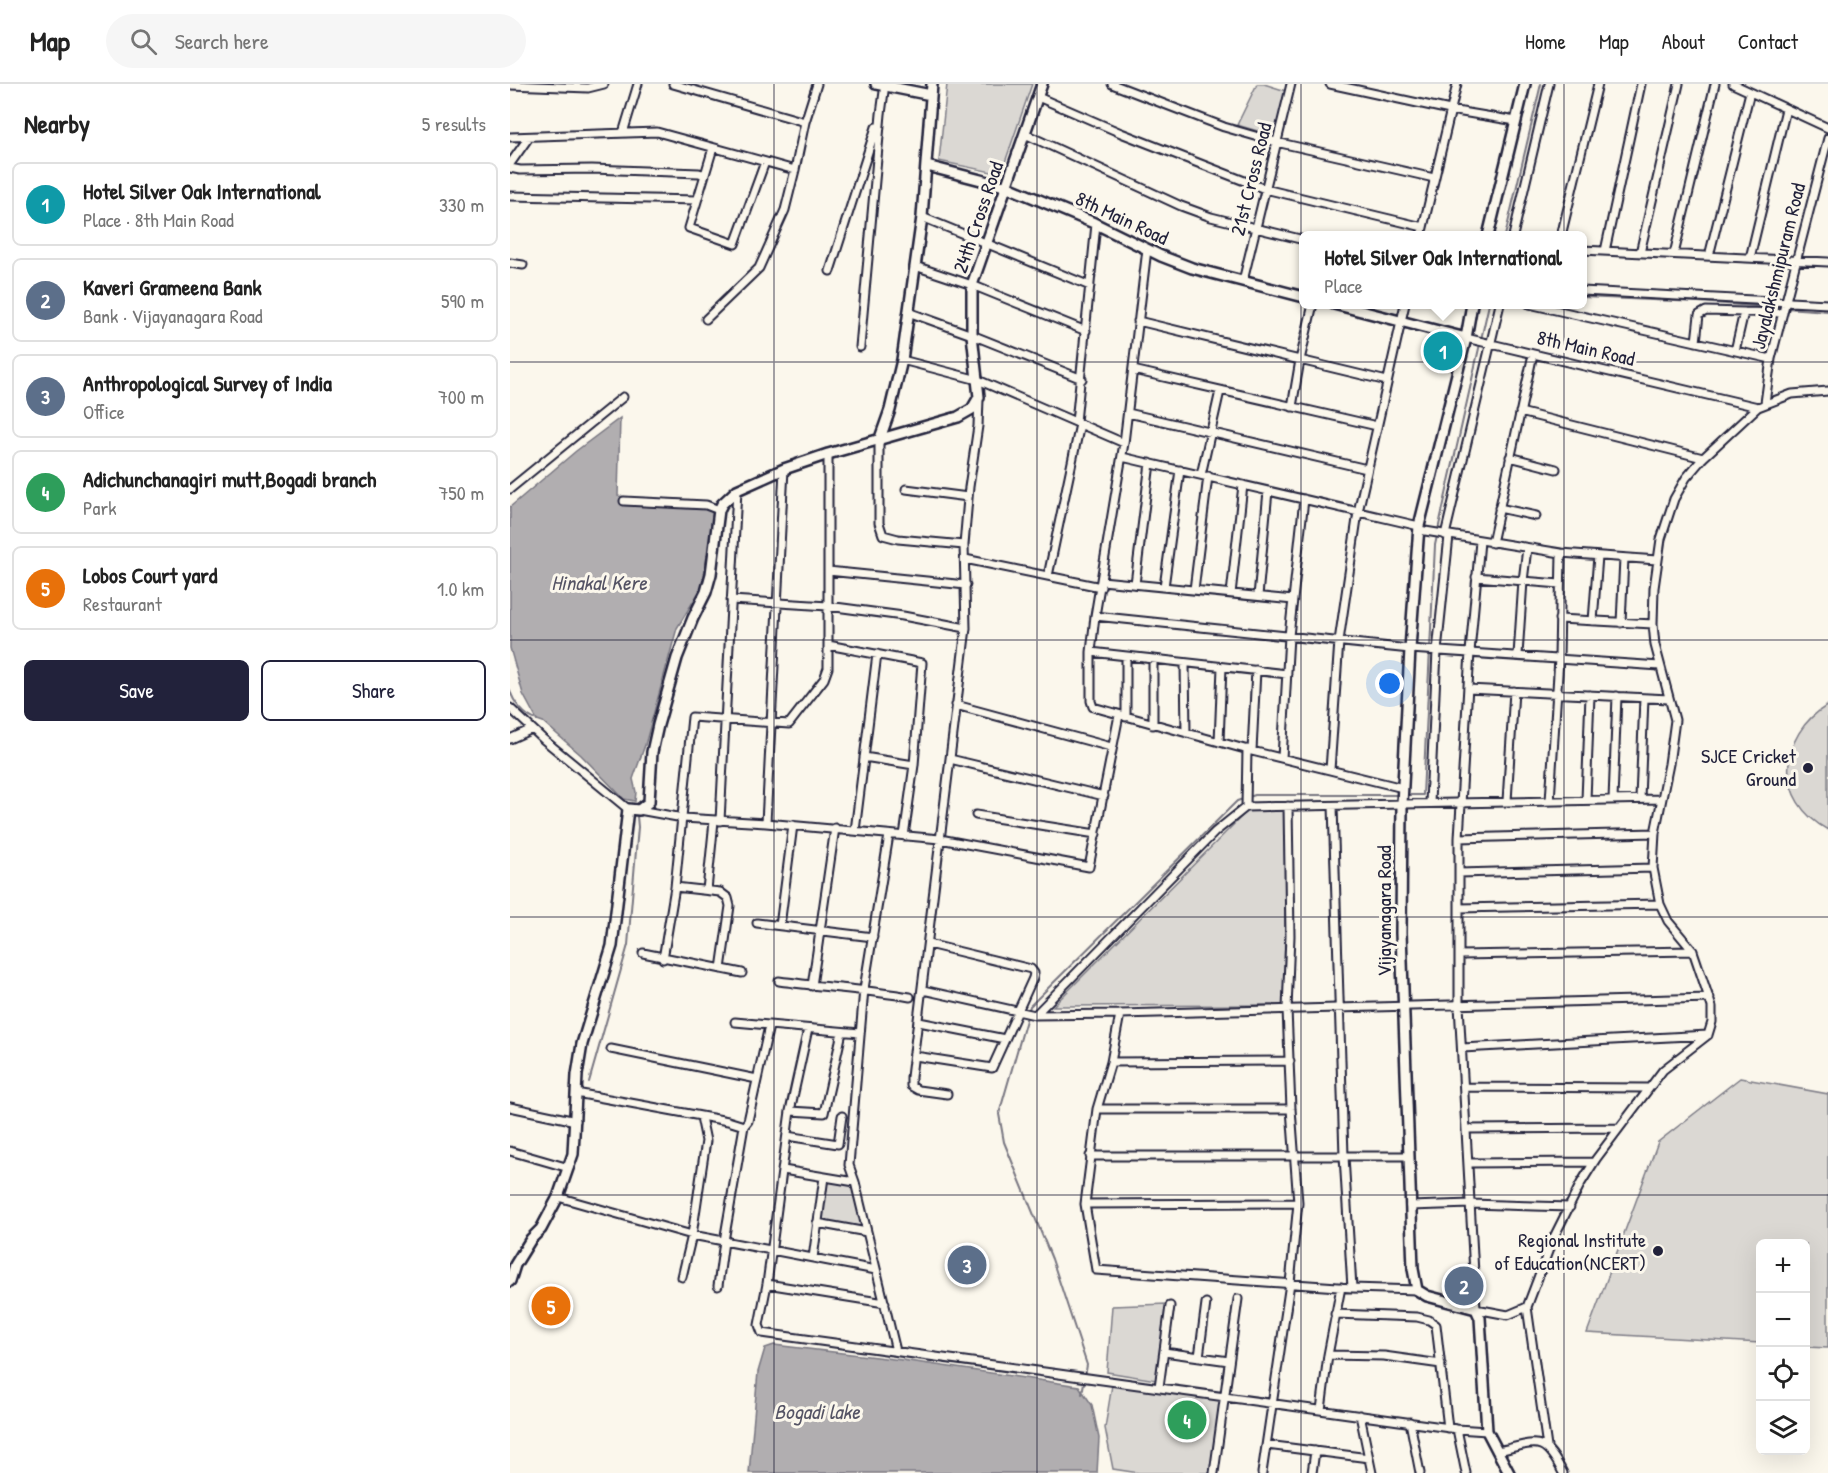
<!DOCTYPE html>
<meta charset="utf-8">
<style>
:root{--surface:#fff;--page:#f6f6f6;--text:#222;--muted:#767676;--line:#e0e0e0;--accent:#22223b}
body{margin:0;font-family:"Patrick Hand",sans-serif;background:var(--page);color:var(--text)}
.controls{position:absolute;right:18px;bottom:18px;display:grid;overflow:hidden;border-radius:9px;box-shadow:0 6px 24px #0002}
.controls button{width:54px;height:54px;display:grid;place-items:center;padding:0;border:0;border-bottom:2px solid var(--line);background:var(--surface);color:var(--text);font:30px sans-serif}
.you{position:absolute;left:880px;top:600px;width:21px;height:21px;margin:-15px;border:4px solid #fff;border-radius:50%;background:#1a73e8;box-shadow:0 0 0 9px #1a73e833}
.badge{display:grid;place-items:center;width:39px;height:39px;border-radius:50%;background:var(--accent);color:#fff;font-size:20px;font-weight:700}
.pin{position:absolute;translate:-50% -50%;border:3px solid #fff;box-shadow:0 2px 6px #0006}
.popup{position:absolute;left:789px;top:147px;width:288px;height:78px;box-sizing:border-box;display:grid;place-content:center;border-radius:9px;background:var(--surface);filter:drop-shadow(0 2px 4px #0005);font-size:20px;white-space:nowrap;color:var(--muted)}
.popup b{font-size:22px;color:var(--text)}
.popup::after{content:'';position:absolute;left:50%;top:100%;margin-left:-12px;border:12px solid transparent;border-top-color:var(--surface)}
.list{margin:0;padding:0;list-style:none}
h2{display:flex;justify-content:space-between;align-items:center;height:78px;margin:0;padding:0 24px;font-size:26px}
h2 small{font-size:20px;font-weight:400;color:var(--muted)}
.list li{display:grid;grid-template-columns:39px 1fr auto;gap:18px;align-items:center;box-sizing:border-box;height:84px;margin:0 12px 12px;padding:0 12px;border:2px solid var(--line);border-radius:9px}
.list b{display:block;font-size:22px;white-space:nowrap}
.list p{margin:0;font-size:20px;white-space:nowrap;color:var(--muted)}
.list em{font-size:20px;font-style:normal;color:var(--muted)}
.actions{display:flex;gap:12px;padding:18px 24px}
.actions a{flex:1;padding:14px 0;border:2px solid var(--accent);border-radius:9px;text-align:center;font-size:21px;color:var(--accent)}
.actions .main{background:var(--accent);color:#fff}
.icon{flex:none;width:33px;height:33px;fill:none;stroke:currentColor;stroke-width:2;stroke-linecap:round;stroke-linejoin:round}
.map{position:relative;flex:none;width:1318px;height:1389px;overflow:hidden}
header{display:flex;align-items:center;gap:36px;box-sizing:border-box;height:84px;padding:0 30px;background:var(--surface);border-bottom:2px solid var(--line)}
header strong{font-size:28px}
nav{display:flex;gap:33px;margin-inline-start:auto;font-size:21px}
.search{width:420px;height:54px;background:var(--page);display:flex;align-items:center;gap:15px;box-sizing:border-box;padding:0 21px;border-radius:33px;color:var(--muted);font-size:22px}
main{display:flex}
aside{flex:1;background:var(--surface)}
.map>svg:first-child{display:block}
.green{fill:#dbd8d3;stroke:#7e7d87;stroke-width:1.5}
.water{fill:#b1aeb0;stroke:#787681;stroke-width:1.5}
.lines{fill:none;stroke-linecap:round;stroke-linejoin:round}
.stream{stroke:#787681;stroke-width:2}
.minor-casing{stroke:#22223b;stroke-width:11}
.tertiary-casing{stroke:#22223b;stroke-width:14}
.minor{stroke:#fbf7ec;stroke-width:7}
.tertiary{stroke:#fbf7ec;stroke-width:9}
.grid{fill:none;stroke:#22223b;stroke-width:1.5;stroke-opacity:0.55}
.poi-dot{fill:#22223b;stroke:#fbf7ec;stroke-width:2}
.labels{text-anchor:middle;stroke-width:6;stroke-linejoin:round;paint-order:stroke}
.street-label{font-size:20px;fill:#22223b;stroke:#fbf7ec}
.poi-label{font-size:20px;fill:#22223b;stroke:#fbf7ec;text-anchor:end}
.water-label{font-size:21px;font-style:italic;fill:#545364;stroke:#fbf7ec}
</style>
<header>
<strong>Map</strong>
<div class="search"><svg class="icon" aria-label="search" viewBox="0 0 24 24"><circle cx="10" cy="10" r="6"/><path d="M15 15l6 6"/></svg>Search here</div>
<nav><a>Home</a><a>Map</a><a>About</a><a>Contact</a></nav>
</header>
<main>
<aside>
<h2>Nearby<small>5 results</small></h2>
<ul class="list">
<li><span class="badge" style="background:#0f9aa8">1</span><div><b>Hotel Silver Oak International</b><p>Place · 8th Main Road</p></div><em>330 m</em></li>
<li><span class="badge" style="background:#5c6f8a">2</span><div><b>Kaveri Grameena Bank</b><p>Bank · Vijayanagara Road</p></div><em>590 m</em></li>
<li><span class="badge" style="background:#5c6f8a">3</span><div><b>Anthropological Survey of India</b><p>Office</p></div><em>700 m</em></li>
<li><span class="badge" style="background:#2e9e5b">4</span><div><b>Adichunchanagiri mutt,Bogadi branch</b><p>Park</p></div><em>750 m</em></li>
<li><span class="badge" style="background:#e8710a">5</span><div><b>Lobos Court yard</b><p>Restaurant</p></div><em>1.0 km</em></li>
</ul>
<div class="actions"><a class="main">Save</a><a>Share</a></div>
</aside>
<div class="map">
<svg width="1318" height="1389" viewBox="0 0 1318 1389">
<rect width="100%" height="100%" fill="#fbf7ec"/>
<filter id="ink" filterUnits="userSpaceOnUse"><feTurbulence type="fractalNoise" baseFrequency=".0167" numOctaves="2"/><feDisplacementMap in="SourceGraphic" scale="12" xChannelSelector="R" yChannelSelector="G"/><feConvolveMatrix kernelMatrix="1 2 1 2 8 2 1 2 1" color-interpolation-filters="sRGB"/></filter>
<g filter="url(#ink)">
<path class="green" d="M437,0H522L491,90L429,77Z
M747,0H754L776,7L765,52L727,41Z
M1318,621V746C1264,717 1267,651 1318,621Z
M776,725L774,921L543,922L738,726Z
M1230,994L1318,1010V1264L1296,1263V1160H1250V1259L1077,1249L1148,1058Z
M316,1097L344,1102L355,1145L310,1138Z
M657,1220L646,1296L597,1288L602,1222Z
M602,1301L714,1316L704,1389H629L603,1385L595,1344Z"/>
<path class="water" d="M110,334L108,412L206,422L192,503L167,544L135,661L123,695L126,708L125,717L114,715L71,671L33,638L27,636L13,610L0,564V423L66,367Z
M264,1261L392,1276L569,1302L582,1321L589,1354L587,1389H239L248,1288L255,1264Z"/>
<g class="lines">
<path class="stream" d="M995,152L1031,0
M1072,213L1188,218L1318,227
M928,446L979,220
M0,606C3,618 15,633 27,636
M894,711H913L925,461L927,452
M79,998L118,861L128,743L127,732
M572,1310L577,1281L542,1175L494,1058L489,1030L520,922L727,717L745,711H888"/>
<defs>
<path id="minor" d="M163,0L295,38
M602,0L714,43L766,58L924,94
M820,0L940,26L1006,37
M1223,0L1318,44
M0,1L78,4L94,0
M528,13L611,49L755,105L913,143
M113,49L128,0
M515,50L671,122L701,133L794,156
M0,53L147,48L285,86L295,38L307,0
M203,64L179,144L225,160L255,78
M0,80L19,53
M0,84L10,86L82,85L189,89L195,91
M0,112L187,116
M412,133L580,202
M911,152L947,0
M1003,152L1039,0
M1051,152L1088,0
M637,165L614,359L585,532L581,568V617L583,623L742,667L893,704
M1072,166L1318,178
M1095,167L1131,0
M1130,169L1169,0
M1164,170L1205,0
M1199,172L1240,8
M1240,174L1276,25
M0,179L13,181
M405,182L462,201L576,247
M320,187L366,43
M733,197L781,0
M1072,207L1318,220
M1019,220L1261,275
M398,228L462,251L572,295
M196,235L249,184L275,126L285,86
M628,237L877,297
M956,254L1248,323
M1186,258L1189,231L1196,227L1273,229
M350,263L371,30L375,0
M1225,267L1234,228
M392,276L468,296L614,359
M623,286L867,342
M1255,319L1261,275L1318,54
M782,323L790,276L803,220
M1010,328L1193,374
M618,329L857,385
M566,338L586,140
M369,357V439L373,451L388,455L454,461
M612,373L909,442
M1000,373L1046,385
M691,391L710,307
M0,405L113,313
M396,405L458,413
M114,417L196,421L209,426
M989,424L1026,432
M909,446L1051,469L1147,476
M935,451L990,220
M970,457L960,568L949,754V921L966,1225L998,1231L1017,1223L1042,1157L1071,1099L1086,1075L1153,986L1198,951L1202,938V923L1183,867L1158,837L1150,820L1143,784L1145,749L1159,680L1165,636L1145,561L1143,540L1144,504L1151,455L1164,415L1176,394L1193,374L1248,323L1282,310L1318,307
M982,459L1023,270
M455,475L591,503
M318,487L456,501
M538,492L570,340
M966,493L1050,500
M592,497L783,516
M625,500L640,379
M654,503L670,386
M684,506L698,392
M721,510L733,401
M748,512L758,407
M221,516L318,522L393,532L456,544
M585,532L900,565L1150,582
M1049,535L1143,540
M1083,537L1088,472
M1111,539L1114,474
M318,561L412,579L404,681L394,752
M581,568L777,590
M1008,571L1013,497L1017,464
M616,572V633
M643,575V641
M675,579L676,649
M958,605L1159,615
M446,621L601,663
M0,624L33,655L118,725
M0,655L22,645
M709,658L712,583
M742,667L746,586
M354,673L404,681
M772,674L779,552L794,415
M440,675L594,712
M820,686L829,557L848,428L895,220
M1130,715L1134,614
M1076,716L1080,611
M1103,716L1107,612
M997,717L1004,607
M1040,717L1049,574L1051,469
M920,719L927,567L939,452
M823,722L834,1072L842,1204
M736,723L737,665
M129,726L173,734L256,739L430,755L579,783L609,631
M466,731L586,750
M210,737L227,406
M256,739L274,385
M345,747L367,570
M949,754L1145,749
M949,789L1143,784
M165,803L210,808L218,814L220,822L211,885
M197,806L204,737
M949,824L1150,820
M247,839L363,853
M270,842L283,741
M133,869L232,889
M949,871L1183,867
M153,875L165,803L182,633L279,640L314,595L318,584V370
M269,897C313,903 356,906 400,913
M302,902L325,744
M413,906L525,931L610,930
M525,931L705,748L736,723L1151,715
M225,938L350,949
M409,938L495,955
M298,945L280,1027L257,1200L249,1241L252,1249L947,1345L977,1347
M952,964L1198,951
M101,965L247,995
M405,972L482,984L523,894L524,889L521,885L418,860
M601,978L780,977
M954,1003L1139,1004
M66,1009L218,1037L234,1042L214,1157L208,1202
M437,1010L408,1006L401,1002V993L456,544L454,461L459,403L468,342L469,315
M0,1023L66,1037
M587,1025H781
M280,1027L314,1029L332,948
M234,1042L238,1037L259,942
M957,1045L1108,1044
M277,1052L328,1060L332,1032
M0,1067L59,1084
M580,1072H898
M959,1079L1084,1078
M273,1086L345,1098L386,1267
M345,1098L339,1081L354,905L379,751
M48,1113L182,1151L366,1186
M575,1120L788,1119
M900,1122L961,1120L1060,1123
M307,1139L357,1148
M303,1174L314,1093
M172,1193L182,1151L196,1057L191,1033
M257,1200L375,1219
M907,1206L842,1204L586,1186L575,1120L587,1025L601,978L610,930L1200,914
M1017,1223L1037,1363
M825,1230L907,1233L919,1236L926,1241L938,1344
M654,1268L719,1277
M818,1271L874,1272L931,1280
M689,1273L696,1219
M649,1303L660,1222
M811,1326L818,1271L831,1203
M850,1331L862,1389
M900,1338L910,1389
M947,1345L956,1389
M757,1361L859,1374
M987,1367C1026,1359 1033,1349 1053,1389
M704,1389L728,1215
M752,1389L780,1199L788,1119L781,1025L777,925L780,852L778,722
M802,1389L805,1367"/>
<path id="tertiary" d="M366,0L421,11
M417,82L498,103L584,139L651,172L682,184L794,213
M978,152L1015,0
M824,220L956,254
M962,220L956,254L909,442L900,565L892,720L891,849L903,1185L907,1206L917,1212L966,1225L970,1234L977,1347L999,1389
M369,357L380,326L392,276L412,133L422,0
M0,1197L5,1181L21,1155L31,1145L48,1113L63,1070L67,991L72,960L102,862L118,725L129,726L139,718L142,668L148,641L167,574L183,534L196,508L201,490L209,426L212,420L227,406L274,385L318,370L448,333L462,325L469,313L462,251V201L532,0"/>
</defs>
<use href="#minor" class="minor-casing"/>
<use href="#tertiary" class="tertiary-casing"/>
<use href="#minor" class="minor"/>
<use href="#tertiary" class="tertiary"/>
</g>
</g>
<path class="grid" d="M264,0V1389M527,0V1389M791,0V1389M1054,0V1389M0,278H1318M0,556H1318M0,833H1318M0,1111H1318"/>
<g class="poi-dot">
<circle cx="1298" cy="684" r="6"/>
<circle cx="1148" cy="1167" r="6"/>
</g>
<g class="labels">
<g class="street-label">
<text transform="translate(741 95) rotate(-76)" y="7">21st Cross Road</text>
<text transform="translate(468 133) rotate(-71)" y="7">24th Cross Road</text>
<text transform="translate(612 134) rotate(25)" y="7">8th Main Road</text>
<text transform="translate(1268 182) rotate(-76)" y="7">Jayalakshmipuram Road</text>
<text transform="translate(1076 264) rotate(13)" y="7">8th Main Road</text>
<text transform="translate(874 827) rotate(-90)" y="7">Vijayanagara Road</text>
</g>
<g class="poi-label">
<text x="1286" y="679">SJCE Cricket<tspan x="1286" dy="23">Ground</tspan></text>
<text x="1136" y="1163">Regional Institute<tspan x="1136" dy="23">of Education(NCERT)</tspan></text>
</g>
<g class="water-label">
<text x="89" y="506">Hinakal Kere</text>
<text x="307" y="1335">Bogadi lake</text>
</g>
</g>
</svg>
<div class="controls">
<button>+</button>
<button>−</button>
<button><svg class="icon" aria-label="locate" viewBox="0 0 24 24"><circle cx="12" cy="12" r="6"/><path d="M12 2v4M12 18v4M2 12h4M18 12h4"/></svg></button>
<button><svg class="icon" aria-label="layers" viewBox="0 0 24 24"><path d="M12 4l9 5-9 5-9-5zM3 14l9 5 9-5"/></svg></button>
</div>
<div class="you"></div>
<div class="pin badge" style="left:933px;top:267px;background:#0f9aa8">1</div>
<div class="popup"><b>Hotel Silver Oak International</b>Place</div>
<div class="pin badge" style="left:954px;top:1202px;background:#5c6f8a">2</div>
<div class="pin badge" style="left:457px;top:1181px;background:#5c6f8a">3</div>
<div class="pin badge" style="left:677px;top:1336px;background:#2e9e5b">4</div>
<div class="pin badge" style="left:41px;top:1222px;background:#e8710a">5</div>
</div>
</main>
